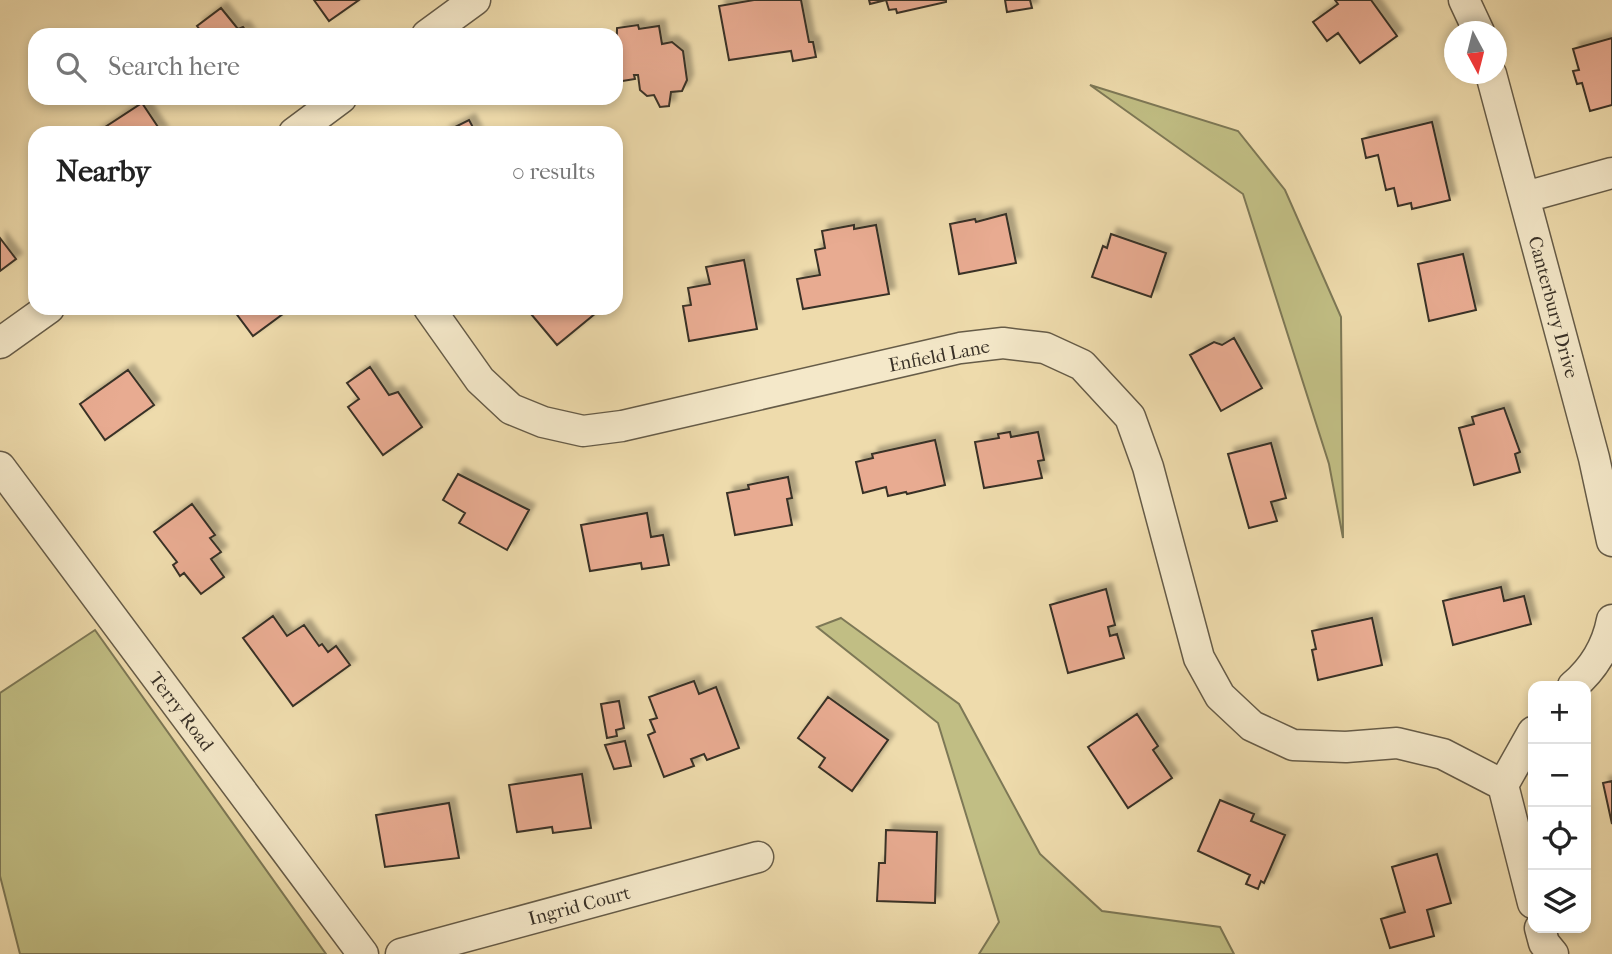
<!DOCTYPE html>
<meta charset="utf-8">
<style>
:root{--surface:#fff;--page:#f6f6f6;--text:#222;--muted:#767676;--line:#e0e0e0}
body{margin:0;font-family:"IM FELL French Canon",serif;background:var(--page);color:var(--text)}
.controls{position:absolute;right:21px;bottom:21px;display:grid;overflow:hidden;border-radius:14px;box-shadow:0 4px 10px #0003}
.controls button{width:63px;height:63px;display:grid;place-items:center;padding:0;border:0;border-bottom:2px solid var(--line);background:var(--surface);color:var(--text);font:35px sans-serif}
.compass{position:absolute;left:1444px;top:21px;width:63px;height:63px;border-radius:50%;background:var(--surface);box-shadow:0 4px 10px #0003;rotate:173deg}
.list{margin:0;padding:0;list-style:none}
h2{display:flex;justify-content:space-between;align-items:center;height:91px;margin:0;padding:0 28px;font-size:30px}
h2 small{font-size:23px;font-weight:400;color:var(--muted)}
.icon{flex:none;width:38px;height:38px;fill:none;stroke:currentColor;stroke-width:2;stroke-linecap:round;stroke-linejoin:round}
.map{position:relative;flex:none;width:1612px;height:954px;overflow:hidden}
.search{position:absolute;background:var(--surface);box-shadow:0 4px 10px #0003;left:28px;top:28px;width:595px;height:77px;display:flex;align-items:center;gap:18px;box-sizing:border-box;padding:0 24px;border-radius:21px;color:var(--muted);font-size:26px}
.panel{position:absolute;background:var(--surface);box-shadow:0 4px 10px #0003;left:28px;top:126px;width:595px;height:189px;border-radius:21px}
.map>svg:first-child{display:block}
.green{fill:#c1be84;stroke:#7d7856;stroke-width:2}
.building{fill:#e8ab91;stroke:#393127;stroke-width:2;filter:url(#shadow)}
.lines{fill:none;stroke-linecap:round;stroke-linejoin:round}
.minor-casing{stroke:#665c48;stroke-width:33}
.minor{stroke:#f4e8c9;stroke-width:30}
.labels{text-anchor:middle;stroke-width:5;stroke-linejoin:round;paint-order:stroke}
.street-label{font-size:19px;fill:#393127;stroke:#f4e8c9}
</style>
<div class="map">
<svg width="1612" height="954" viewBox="0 0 1612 954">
<defs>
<filter id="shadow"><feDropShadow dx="6" dy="-6" stdDeviation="2" flood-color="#0004"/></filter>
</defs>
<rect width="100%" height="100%" fill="#eedbac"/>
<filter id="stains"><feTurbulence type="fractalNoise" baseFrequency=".00286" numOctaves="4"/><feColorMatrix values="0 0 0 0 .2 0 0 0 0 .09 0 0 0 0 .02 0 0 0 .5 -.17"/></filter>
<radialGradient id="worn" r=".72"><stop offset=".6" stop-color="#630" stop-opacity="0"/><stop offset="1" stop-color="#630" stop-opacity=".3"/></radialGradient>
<path class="green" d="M1090,85L1238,131L1285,190L1341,317L1343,538L1329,464L1243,194Z
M841,618L959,704L1040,854L1102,911L1220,927L1234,954H979L999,922L938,723L817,627Z
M95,630L326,954H20L0,876V693Z"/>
<path class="building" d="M314,0H359L329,21Z
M754,0H801L809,42H813L816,57L793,61L791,51L729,60L719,6Z
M869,0H946V2L897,13L896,9L889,10L886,0L870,4Z
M1005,0H1030L1032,8L1007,12Z
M1335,0H1371L1397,36L1360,63L1338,33L1327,41L1313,22L1338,4Z
M221,8L238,29L243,27L249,35H204L197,26Z
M638,25L639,29L659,26L662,44L672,42L683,51L687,80L682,91L671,92L669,106L660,107L654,95L647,96L640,90L638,75H634L635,79L616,82L617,28Z
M1612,38V105L1590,111L1582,83L1577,84L1573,71L1579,70L1573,49Z
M142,103L162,133H96Z
M469,120L476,133H443Z
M1432,122L1450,200L1412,209L1411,203L1398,206L1394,188L1386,190L1378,155L1366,158L1362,139Z
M1006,214L1016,263L959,274L950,224L975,219L976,222Z
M854,225V229L876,225L889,294L803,309L797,279L820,275L815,250L825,248L822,231Z
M1111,234L1166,253L1151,297L1092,277L1103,246L1107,248Z
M0,238L16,259L0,271Z
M1463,254L1476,310L1429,321L1418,264Z
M744,260L757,329L689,341L683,306L691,305L688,288L710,284L706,267Z
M232,308H291L253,336Z
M526,308H602L557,345Z
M1234,338L1262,388L1221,411L1190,355L1214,342L1222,345Z
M370,367L389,395L398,392L422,427L383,455L348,407L359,399L347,383Z
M128,370L154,405L105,440L80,404Z
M1504,408L1520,452L1515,454L1520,472L1474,485L1459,428L1474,424L1472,417Z
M1010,432L1011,437L1038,432L1044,460L1038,461L1042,478L984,488L975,442L999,438L998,434Z
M935,440L945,485L907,494L906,492L888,496L886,487L863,493L856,462L873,458L872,454Z
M1271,443L1286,498L1271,502L1277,521L1249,528L1228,454Z
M458,474L529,510L507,550L459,523L465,513L443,500Z
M788,477L792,498L787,499L792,525L735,535L727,493L749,489L748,485Z
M192,504L215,535L210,538L221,552L211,559L224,577L201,594L184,573L180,576L173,565L177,562L154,532Z
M647,513L651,537L663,535L669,565L642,569L641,563L590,571L581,525Z
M1501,587L1504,601L1524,596L1531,624L1453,645L1443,601Z
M1106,589L1115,625L1108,627L1110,636L1117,634L1124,658L1068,673L1050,605Z
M273,616L287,636L304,625L319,646L322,644L328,652L336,646L350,665L293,706L243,638Z
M1372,618L1382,665L1318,680L1312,650L1316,649L1312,631Z
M694,681L699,694L716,687L739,748L707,760L704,754L691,759L694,766L664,777L648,735L655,732L650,720L657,718L649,697Z
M828,697L888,740L852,791L819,767L825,758L798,738Z
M619,701L624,728L616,730L617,736L607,738L601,704Z
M1137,714L1158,746L1153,750L1172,778L1128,808L1088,747Z
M625,741L631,766L614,769L605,745Z
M582,774L591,828L553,833L552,827L517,832L509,785Z
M1612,781V824L1603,783Z
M1220,800L1254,814L1251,821L1285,835L1264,883L1261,881L1258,889L1246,884L1250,875L1198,851Z
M449,803L459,858L385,867L376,815Z
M886,830L937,832L935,903L877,901L879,863H885Z
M1437,854L1451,903L1427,910L1434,936L1390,948L1381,919L1405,912L1392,867Z"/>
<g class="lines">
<defs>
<path id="minor" d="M1464,0L1479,32
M427,35L475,0
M1491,74L1594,458L1612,541
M294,133L341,98
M1525,197L1612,173
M429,308L480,380L511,409L543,422L583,431L622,426L960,348L1003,343L1045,348L1082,365L1130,417L1148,467L1199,658L1220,696L1252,726L1293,745L1346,747L1397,743L1443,754L1503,785
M0,343L49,308
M0,467L363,954
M1573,686C1593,669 1607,646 1612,620
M1533,732L1503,785L1533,903
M1540,928L1544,943L1553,954
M401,954L758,857"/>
</defs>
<use href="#minor" class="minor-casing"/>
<use href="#minor" class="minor"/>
</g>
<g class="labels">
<g class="street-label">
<text transform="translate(1554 307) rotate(75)" y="7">Canterbury Drive</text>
<text transform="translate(939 355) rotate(-11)" y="7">Enfield Lane</text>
<text transform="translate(182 711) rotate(53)" y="7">Terry Road</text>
<text transform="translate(579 905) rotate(-15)" y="7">Ingrid Court</text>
</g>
</g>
<rect width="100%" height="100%" filter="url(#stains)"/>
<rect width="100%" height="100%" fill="url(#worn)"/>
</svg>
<div class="controls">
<button>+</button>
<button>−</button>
<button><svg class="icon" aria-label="locate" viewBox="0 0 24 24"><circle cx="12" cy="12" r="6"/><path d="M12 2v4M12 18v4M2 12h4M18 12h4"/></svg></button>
<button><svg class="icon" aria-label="layers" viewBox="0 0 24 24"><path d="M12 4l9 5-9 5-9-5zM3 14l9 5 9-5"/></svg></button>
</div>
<svg class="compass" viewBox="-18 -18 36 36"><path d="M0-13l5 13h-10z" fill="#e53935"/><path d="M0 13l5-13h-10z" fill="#767676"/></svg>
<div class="search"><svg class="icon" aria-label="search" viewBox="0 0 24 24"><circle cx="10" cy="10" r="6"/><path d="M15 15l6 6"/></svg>Search here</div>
<section class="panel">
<h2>Nearby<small>0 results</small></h2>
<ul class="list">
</ul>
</section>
</div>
